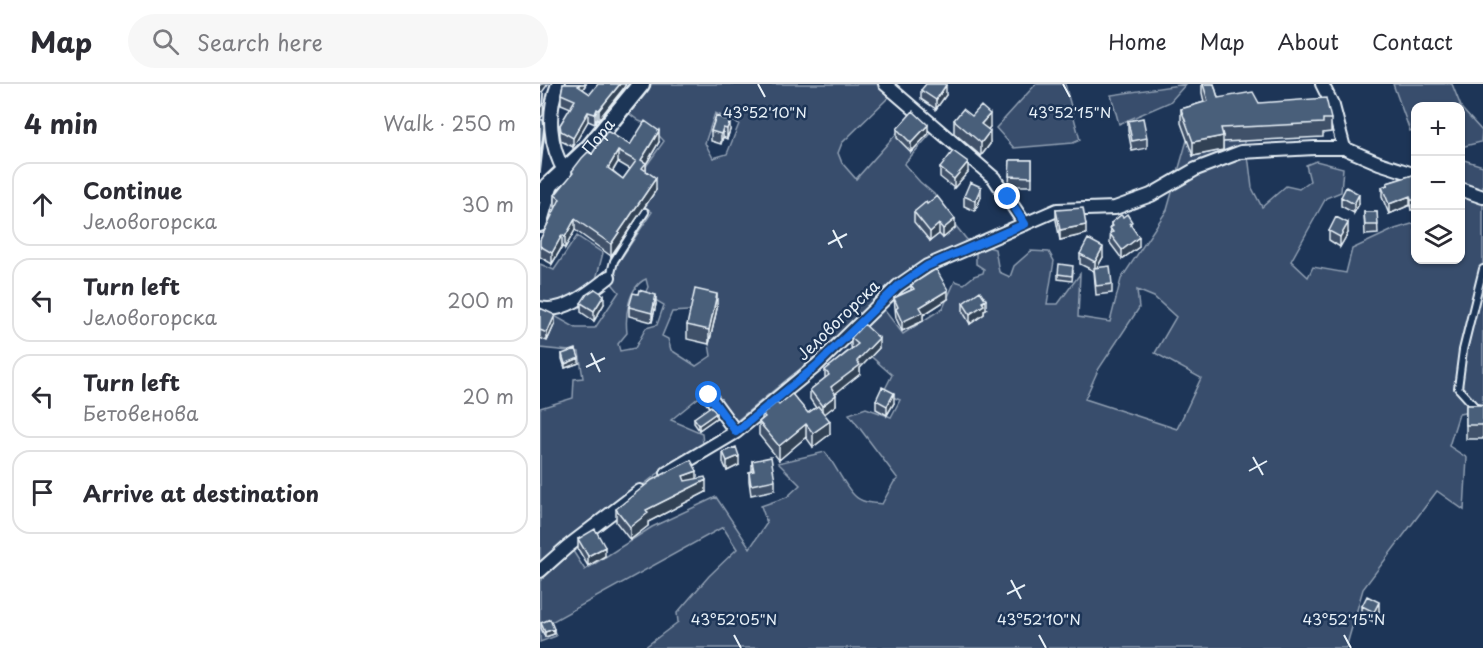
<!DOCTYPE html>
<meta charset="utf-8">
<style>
:root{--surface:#fff;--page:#f7f7f7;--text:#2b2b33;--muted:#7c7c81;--line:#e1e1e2}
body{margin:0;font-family:"Playpen Sans",sans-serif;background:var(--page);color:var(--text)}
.controls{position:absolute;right:18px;top:18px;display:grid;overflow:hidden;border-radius:12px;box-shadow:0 2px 4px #0004}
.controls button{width:54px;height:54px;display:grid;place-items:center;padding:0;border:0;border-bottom:2px solid var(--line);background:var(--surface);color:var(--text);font:30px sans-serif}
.stop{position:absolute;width:18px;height:18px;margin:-14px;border:4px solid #1a73e8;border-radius:50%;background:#fff}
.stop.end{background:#1a73e8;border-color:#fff;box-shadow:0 2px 6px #0008}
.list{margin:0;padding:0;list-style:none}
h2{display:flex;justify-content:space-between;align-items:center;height:78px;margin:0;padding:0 24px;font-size:26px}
h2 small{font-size:20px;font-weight:400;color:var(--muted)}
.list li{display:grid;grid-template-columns:39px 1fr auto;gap:18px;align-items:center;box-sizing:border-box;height:84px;margin:0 12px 12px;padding:0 12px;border:2px solid var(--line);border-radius:18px}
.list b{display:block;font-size:22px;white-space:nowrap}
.list p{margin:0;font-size:20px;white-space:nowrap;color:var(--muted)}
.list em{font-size:20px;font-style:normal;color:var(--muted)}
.icon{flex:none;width:33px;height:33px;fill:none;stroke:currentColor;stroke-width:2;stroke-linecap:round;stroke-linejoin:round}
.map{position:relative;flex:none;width:943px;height:564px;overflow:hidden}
header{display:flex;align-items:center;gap:36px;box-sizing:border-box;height:84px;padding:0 30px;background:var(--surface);border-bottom:2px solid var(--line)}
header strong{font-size:28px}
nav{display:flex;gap:33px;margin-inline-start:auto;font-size:21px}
.search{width:420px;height:54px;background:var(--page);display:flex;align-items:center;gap:15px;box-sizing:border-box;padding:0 21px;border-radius:33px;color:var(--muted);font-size:22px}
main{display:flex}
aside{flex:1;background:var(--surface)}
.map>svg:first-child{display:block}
.green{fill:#374d6c;stroke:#909fb2;stroke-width:1.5;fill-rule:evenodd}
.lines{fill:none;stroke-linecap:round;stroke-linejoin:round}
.lane-casing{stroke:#e8f1f8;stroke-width:10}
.street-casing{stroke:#e8f1f8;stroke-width:16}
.secondary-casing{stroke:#e8f1f8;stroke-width:21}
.lane{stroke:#1d3557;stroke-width:6}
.street{stroke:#1d3557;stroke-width:12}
.secondary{stroke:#1d3557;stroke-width:16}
.wall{fill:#3f5169;stroke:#e8f1f8;stroke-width:1.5;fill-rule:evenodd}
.shaded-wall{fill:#334255;stroke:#e8f1f8;stroke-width:1.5}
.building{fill:#495e7a;stroke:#e8f1f8;stroke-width:1.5;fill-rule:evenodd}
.route{stroke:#1a73e8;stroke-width:8}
.ticks{fill:none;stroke:#e8f1f8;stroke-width:2}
.labels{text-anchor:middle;stroke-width:5;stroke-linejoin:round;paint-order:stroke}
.street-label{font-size:16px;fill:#e8f1f8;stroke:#1d3557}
.ticks-label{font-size:15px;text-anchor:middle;fill:#e8f1f8;stroke:#1d3557;stroke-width:5;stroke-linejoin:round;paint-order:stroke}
</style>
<header>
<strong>Map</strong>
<div class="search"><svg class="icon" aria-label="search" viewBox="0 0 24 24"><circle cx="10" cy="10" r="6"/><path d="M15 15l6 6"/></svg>Search here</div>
<nav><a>Home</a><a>Map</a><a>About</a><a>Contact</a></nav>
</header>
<main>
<aside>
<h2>4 min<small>Walk · 250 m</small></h2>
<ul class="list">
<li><svg class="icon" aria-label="ahead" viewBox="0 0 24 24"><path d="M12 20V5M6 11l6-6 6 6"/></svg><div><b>Continue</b><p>Јеловогорска</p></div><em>30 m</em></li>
<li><svg class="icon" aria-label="left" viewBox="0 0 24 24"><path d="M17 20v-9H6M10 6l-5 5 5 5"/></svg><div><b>Turn left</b><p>Јеловогорска</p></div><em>200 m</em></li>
<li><svg class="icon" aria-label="left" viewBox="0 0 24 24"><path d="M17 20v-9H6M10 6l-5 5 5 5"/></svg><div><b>Turn left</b><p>Бетовенова</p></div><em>20 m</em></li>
<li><svg class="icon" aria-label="arrive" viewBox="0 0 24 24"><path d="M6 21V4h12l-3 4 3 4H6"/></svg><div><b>Arrive at destination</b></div></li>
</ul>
</aside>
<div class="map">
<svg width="943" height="564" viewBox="0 0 943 564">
<rect width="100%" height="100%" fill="#1d3557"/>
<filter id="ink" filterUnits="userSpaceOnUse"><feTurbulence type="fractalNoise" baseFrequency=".0167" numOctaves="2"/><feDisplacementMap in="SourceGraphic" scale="12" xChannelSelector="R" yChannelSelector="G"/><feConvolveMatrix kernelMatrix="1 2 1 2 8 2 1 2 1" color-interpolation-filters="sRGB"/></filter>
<g filter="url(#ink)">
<path class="green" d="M109,0H340L351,11L302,59L298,69L302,79L316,95L374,30L394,46L364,80L380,98L394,110L407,131L436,167L445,162L455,165L459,188L470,193L474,182L491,167L509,168L514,177L507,220H518L540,190L538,233L570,238L581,195L627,126L647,56L670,58L702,50L709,79L712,104L722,123L746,102L759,105L770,97L766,81L776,77L803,84L801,108L786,114L751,177L768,193L773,183L806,189L812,165L855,145L875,139L876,176H920L921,75L943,82V326L919,330L909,362L927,374L924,426L897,407L823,505L806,564H104L138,538L137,529L169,492L197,465L183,443L11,538L16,552L0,558V497L33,467L45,486L112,443L176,413L210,464L227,439L221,422L247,413L260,401L238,379L285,368C295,380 305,403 315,412C322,419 333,419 342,420L354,398L358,395L309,330L326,324L351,333L360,316L343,309L352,291L310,254L342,223L363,250L403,224L415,197L424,200L434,192L443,189L444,185L436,180V168L378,182L315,236L277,271L194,339L167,314H158L131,336L162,349L163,361L117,390L0,482V324L33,314L34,295L43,294L39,268L0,264V180L14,186L37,152L63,169L55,199L11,230L36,244H55L79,208L69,196L74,181L80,176L112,128L105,123L116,106L102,88L124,57L109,41L99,37L87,28ZM175,29L199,40L187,70L173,74L165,59ZM106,195L108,203L105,210L124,221L117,241L106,244L95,264L80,267L78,260L87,249C85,232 88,203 106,195ZM597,206L614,213L636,233L615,269L661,294L637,345L545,315L558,286L599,224ZM177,225L169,260L171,272L156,282L131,266L128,255L122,252L132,228Z
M496,0H525L540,56L533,59L474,64L456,44Z
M646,0L630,18L579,40L571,11Z
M853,0H912L922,25L942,47L941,58L921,63L920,22H876L875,45L870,47Z"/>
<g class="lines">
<defs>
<path id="lane" d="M943,185L923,266L918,304L936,324L943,325
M70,193L74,177L105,128"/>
<path id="street" d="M18,0C7,28 9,62 25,88
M345,0L454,94L485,140
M782,0L793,22L804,64
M920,105L943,113
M0,141L12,100
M0,224C24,230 51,207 69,193
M169,311L196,348
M127,389L196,348L276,282L358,202L387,182L517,126L575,124L611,111L656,85L701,68L775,64H804L839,79L876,91
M0,487L27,463L100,407"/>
<g id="secondary">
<path id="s1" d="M0,110L49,64L101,0"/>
</g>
</defs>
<use href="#lane" class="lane-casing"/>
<use href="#street" class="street-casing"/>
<use href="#secondary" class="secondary-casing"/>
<use href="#lane" class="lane"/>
<use href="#street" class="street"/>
<use href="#secondary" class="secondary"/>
</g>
<path class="wall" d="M23,0H46L43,5L50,10L83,5L59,35L57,34L55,40L48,37L33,63L21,57L20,51V41L31,24L21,20V10Z
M662,0H674L678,14L719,19L791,35V48L783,49V53L683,58V66L653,72L641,39V25L664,18L662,9Z
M381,6L406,11L396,25L381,15Z
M176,32L190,46L187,55L183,53L181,60L171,57V47Z
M432,32L450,43L448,45L450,60L441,72L414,49V36Z
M588,37L607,54V64L592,67L588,47Z
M357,45L388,50L371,68L357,54Z
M119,58L106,80V86L116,106L71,172L35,146L25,164L22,163L12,180L0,173V156L16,124L15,123V111L32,91V87L52,70L90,61ZM78,78L90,85L83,95L73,87Z
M470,76H492V102H469Z
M400,84L428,88L414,104L400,93Z
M876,90V125L871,126L870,121L849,130L842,113V103L847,101V99Z
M424,112L441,113L435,127L424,122Z
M801,113L819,120L814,129L801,122Z
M387,120L415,144L403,154L399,150L390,157L374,138V128Z
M516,126L546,150L520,156L516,136Z
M824,128H837L838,150L825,151Z
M571,139L592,143L599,163L582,175L570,159Z
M789,147L808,149L800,163L789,156Z
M540,170L563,173L557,184L572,200V209L556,211L554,187L540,180Z
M533,187L532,197L518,195V190Z
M371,201L408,215L383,231V237L362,247L356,234L354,214L371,206Z
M41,219L64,220L54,237L41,228Z
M423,219L446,225L444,226V230L430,240L423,228Z
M116,220L112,238L89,232V223Z
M0,224L15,239L7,257L0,254Z
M177,224L169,260L147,255V241Z
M311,254L339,264L320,284V290L295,309L296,321L284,330L290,350L273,363L266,353L239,376L219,351V338L222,335V330L239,321L268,329L276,324L270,315V306L285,294V286L312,264L311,263Z
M22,270L39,279L25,284L22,275Z
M336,316L354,319L347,331L336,325Z
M926,321H943V355H926Z
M154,334H176L159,346L154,339Z
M183,368L199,381L187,387L183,378Z
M212,377L235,396V406L211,411L209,397V388L212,387Z
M157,395L166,408L108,438V442L90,456L76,438V425Z
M38,455L65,472L48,482L38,465Z
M822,522L839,527L834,538L822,532Z
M1,539L14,550L5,553L1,544Z"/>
<path class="shaded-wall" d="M0,0H8L0,11Z
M40,0H46L38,12V2Z
M80,0H86L83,5L59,35V26Z
M406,1V11L396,25V16Z
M4,10L3,31L0,35V24Z
M57,25V34L55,40V30Z
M48,28V37L33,63V54Z
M450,30V43L441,53V40Z
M190,37V46L187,55V45Z
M388,41V50L371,68V59Z
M4,43V54L0,89V78Z
M183,44V53L181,60V50Z
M119,47V58L106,80V91L102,95L101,76Z
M450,47V60L441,72V59Z
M683,52V66L653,72V58Z
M78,67V78L68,95V84Z
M428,78V88L414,104V95Z
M116,94V106L71,172V160Z
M441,103V113L435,127V117Z
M819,110V120L814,129V120Z
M870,112V121L849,130V120Z
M871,116H876V125L871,126Z
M35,135V146L25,164V153Z
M415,135V144L403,154V145Z
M808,139V149L800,163V153Z
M399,140V150L390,157V148Z
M546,141V150L520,156V146Z
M22,151V163L12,180V169Z
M599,153V163L582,175V166Z
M563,163V173L555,187V178Z
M408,206V215L383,231V237L362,247V238L380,223Z
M177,210V224L169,260V246Z
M64,211V220L54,237V227Z
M116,211V220L112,238V229Z
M446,216V225L444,226V230L430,240V230Z
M15,231V239L7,257V249Z
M339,254V264L320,284V290L291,313V303Z
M39,274V279L25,284V280Z
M354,309V319L347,331V322Z
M296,311V321L282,332V322Z
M176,329V334L159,346V341Z
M290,337V350L273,363V349Z
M266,340V353L239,376V362Z
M199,372V381L187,387V377Z
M157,387V399L143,405V392Z
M166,396V408L108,438V442L90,456V443L106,426Z
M65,463V472L48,482V472Z
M839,518V527L834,538V528Z
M14,545V550L5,553V548Z"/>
<path class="building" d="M23,0H40L38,2L50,10L58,0H80L59,26L57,25L55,30L48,28L33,54L21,47L20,41L35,16L21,10Z
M386,0H404L406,1L396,16L381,6Z
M663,0H674L678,14L713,8L719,19L786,14L791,35H783V39L681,44L683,52L653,58L641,25L668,17Z
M0,7L4,10L3,20L0,24Z
M441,22L450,30L441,40L450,47L441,59L414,36L423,25L432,32Z
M373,27L388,41L371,59L357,45Z
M176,32L190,37L187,45L183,44L181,50L171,47Z
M603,34L607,54L592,57L588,37Z
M0,35L3,36L4,43L0,78Z
M105,37L119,47L101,76L106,79L102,84L116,94L71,160L35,135L25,153L22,151L12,169L0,162V156L20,115L15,111L33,89L32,87L42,74L48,68L52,70L67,47L90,61ZM78,67L96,77L83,95L68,84Z
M413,67L428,78L414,95L400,84Z
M470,76H492V93L469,92Z
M876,90V116H871L870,112L849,120L842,103L848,101L847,99Z
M430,98L441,103L435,117L424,112Z
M806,103L819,110L814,120L801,113Z
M397,112L415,135L403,145L399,140L390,148L374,128L386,118L387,120Z
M543,124L546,141L520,146L516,126Z
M824,128H837L838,141H825Z
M587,130L592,138L590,140L599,153L582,166L570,150L573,148L570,144L573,142L571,139L581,131L583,133Z
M796,133L808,139L800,153L789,147Z
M548,155L563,163L555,178L540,170Z
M519,180L533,182L532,192L518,190Z
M570,182L572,200L556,202L554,184Z
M396,185L408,206L380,223L383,228L362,238L356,225L358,223L354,214L374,205L371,201Z
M55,205L64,211L54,227L41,219L47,210Z
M155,205L177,210L169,246L147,241Z
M99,206L116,211L112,229L89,223L93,209L98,210Z
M440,207L446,216L442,218L444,221L430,230L423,219Z
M0,224L15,231L7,249L0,246Z
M324,240L339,254L317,277L320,281L291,303L296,311L282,322L270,306L289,291L285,286L318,260L311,254Z
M36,265L39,274L25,280L22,270Z
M342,303L354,309L347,322L336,316Z
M252,310L268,329L278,322L290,337L273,349L266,340L239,362L219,338L225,333L222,330L237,318L239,321Z
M926,321H943V341H926Z
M171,322L176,329L159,341L154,334Z
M196,363L199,372L187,377L183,368Z
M231,373L235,396L211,401L209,388L214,387L212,377Z
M151,376L157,387L143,392L145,397L165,393L166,396L106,426L108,429L90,443L76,425L112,396Z
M55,445L65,463L48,472L38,455Z
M827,512L839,518L834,528L822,522Z
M10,535L14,545L5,548L1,539Z"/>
</g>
<g class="lines" filter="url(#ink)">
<path class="route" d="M169,311L196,348L276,282L358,202L387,182L485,140L468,113"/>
</g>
<path class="ticks" d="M218,0L225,13M523,0L530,13M293,146L302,164M288,160L307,150M51,269L60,288M46,283L65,274M713,373L723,391M709,387L727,377M471,496L481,515M467,510L485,501M194,551L201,564M499,551L506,564M804,551L811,564"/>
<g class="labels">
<g class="street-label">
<text dy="6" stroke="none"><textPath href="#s1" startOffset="82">Пора</textPath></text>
<text transform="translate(298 236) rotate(-44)" y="6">Јеловогорска</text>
</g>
</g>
<g class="ticks-label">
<text x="225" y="34">43°52'10"N</text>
<text x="530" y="34">43°52'15"N</text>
<text x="194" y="541">43°52'05"N</text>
<text x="499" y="541">43°52'10"N</text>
<text x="804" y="541">43°52'15"N</text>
</g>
</svg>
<div class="controls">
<button>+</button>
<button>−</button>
<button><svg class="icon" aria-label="layers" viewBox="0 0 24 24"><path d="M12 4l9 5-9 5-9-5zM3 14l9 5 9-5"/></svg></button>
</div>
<div class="stop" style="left:169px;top:311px"></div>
<div class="stop end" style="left:468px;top:113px"></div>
</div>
</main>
